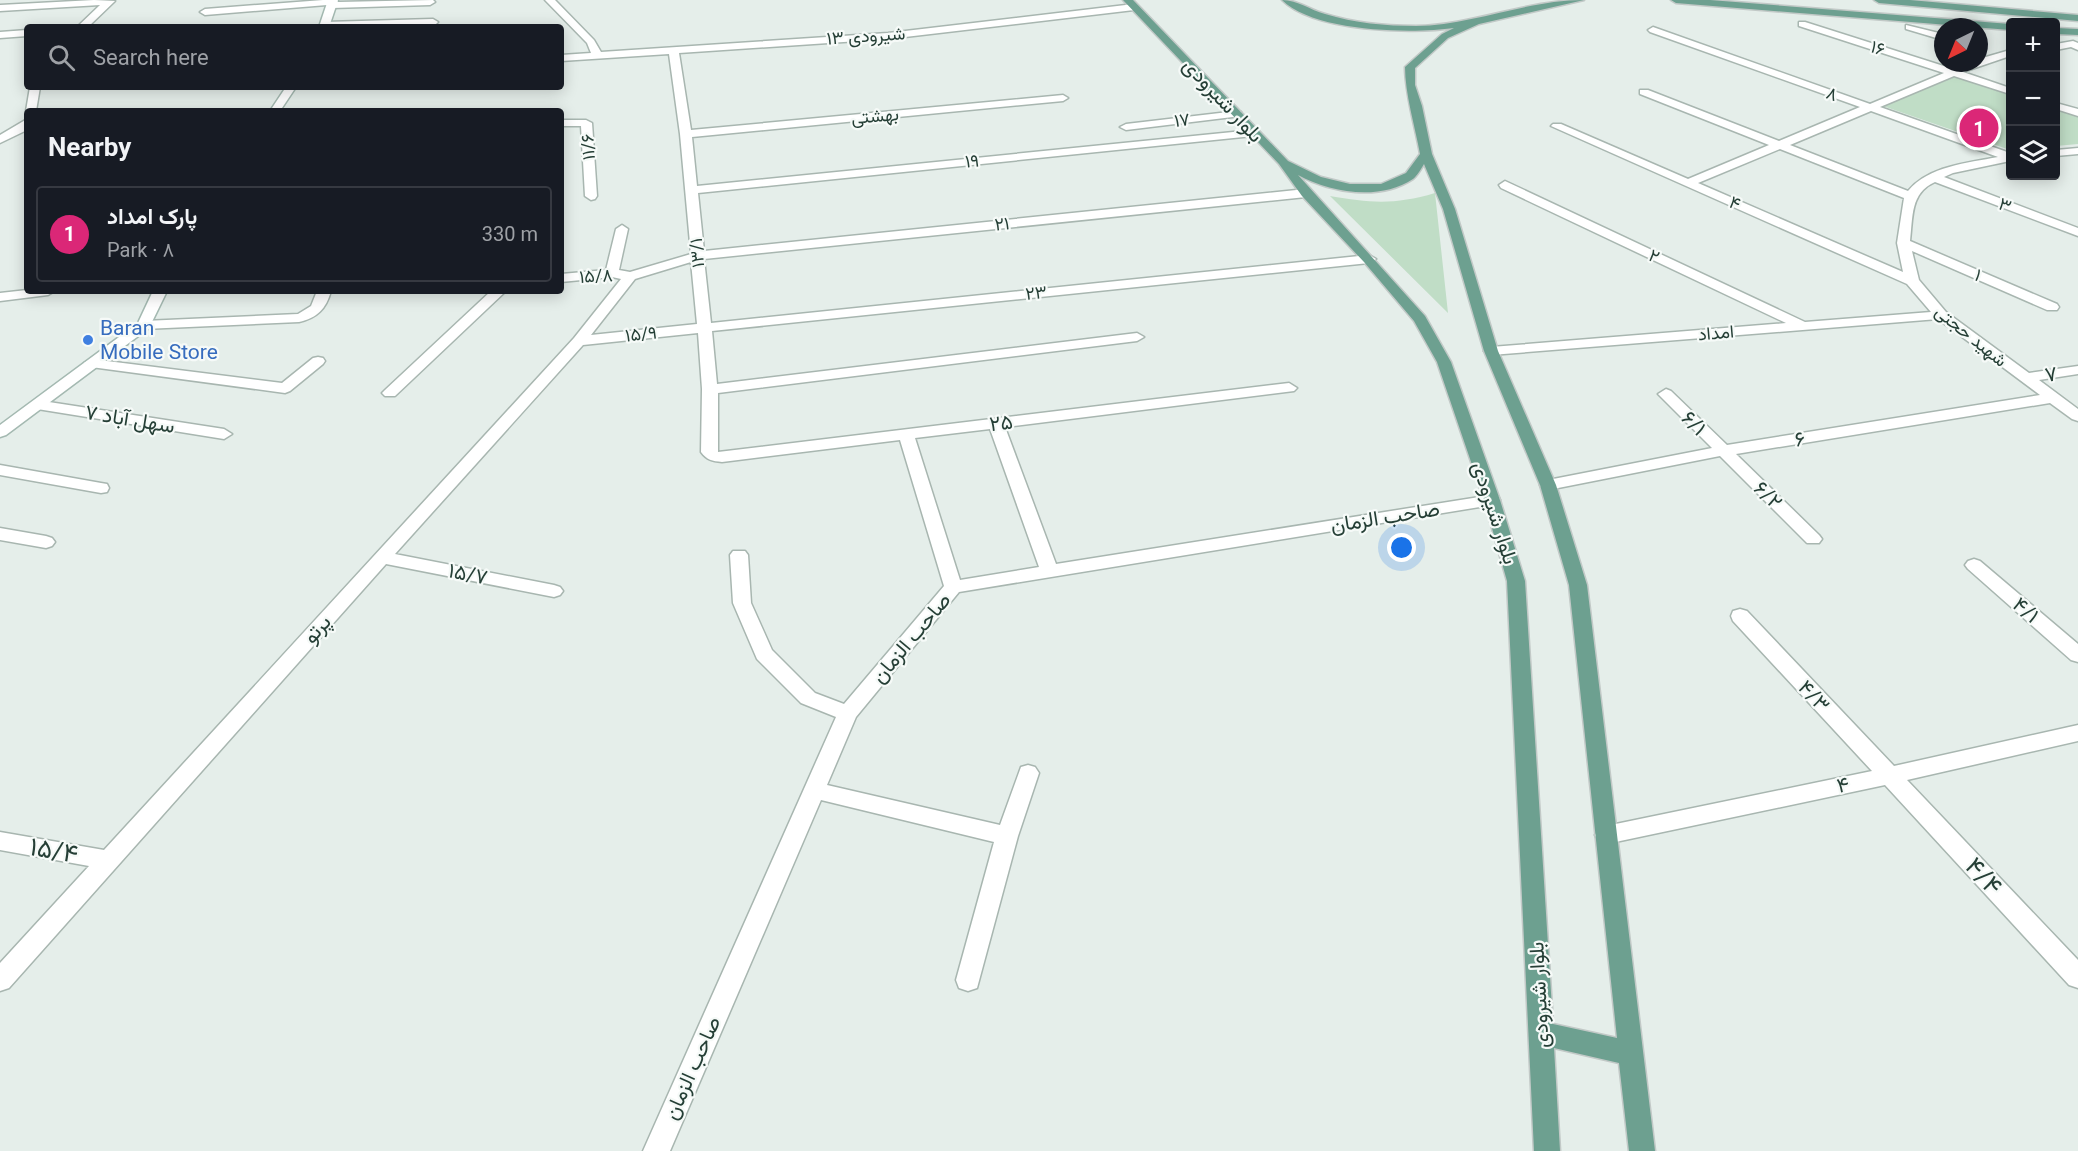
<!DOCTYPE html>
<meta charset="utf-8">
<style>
:root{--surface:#171b24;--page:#242831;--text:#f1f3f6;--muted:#9ea1a6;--line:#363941;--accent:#db2777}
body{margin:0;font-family:Roboto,Vazirmatn,sans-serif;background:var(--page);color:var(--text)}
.controls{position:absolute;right:18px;top:18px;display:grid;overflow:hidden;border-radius:6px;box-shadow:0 3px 15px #0003}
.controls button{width:54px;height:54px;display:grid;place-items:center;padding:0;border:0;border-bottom:2px solid var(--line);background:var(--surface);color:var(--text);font:30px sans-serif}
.compass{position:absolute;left:1934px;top:18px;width:54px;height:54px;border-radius:50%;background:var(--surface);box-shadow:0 3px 15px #0003;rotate:223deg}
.you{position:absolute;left:1402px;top:548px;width:21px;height:21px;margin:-15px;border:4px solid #fff;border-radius:50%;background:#1a73e8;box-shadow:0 0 0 9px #1a73e833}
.badge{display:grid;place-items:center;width:39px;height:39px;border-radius:50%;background:var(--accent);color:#fff;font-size:20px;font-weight:700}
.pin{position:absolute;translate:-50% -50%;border:3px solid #fff;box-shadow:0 2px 6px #0006}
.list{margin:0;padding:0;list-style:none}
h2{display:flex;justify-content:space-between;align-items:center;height:78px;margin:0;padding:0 24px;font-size:26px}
h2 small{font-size:20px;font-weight:400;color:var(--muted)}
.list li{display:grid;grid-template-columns:39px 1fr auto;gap:18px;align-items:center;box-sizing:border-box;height:96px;margin:0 12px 12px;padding:0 12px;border:2px solid var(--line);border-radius:6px}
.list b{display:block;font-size:22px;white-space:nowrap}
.list p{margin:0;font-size:20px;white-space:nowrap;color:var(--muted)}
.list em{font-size:20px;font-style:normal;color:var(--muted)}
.icon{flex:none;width:33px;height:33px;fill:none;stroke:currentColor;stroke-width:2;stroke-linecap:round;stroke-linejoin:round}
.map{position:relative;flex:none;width:2078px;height:1151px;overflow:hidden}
.search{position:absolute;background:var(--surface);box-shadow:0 3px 15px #0003;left:24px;top:24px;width:540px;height:66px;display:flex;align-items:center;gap:15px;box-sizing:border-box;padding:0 21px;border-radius:6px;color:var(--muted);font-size:22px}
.panel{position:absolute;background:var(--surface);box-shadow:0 3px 15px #0003;left:24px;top:108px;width:540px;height:186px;border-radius:6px}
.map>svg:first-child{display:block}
.green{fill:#c0ddc6}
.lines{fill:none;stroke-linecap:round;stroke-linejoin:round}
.street-casing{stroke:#a8b6b0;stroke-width:3}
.secondary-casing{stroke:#a4b9b1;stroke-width:3}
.primary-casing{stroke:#c2c9c7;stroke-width:3}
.street{fill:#fff;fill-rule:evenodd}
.secondary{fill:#fff;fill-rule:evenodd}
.primary{fill:#6da090;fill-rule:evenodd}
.shop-dot{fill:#3f7fe0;stroke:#f6faf8;stroke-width:2}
.labels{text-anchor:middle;stroke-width:4.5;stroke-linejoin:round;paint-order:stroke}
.far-street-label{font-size:18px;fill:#253f36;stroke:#f6faf8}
.street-label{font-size:21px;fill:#253f36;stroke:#f6faf8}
.shop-label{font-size:21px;fill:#366cbe;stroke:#f6faf8;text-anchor:start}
.near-street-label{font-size:26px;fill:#253f36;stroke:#f6faf8}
</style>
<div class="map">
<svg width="2078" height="1151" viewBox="0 0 2078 1151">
<rect width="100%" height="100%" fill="#e5eeea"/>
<path class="green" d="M1955,77L2010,95V150L1883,106Z
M2056,110L2078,117V144L2056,146Z
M1435,193L1448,313L1330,196C1370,203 1395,205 1435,193Z"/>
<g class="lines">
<defs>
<path id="street" d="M94,0L115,1L88,27H77L100,5L0,11V5Z
M323,0H336L338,2L433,0L435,2L430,5L332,8L327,5L205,15L200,12L205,9Z
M545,0H555L594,40L601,52L888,33L1134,4L1139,7L1134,10L888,39L679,53L691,130L1063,95L1068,98L1063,101L692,137L697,186L1253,130L1259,133L1253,136L698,193L704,251L1306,189L1312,193L1306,197L704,259L711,323L1369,255L1376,259L1369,263L712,331L717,384L1137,333L1144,337L1137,341L718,393V452L1289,383L1297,388L1294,391L1005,427L1056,564L1492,495L1498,496L1500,500L1498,504L1492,505L959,592L856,717L827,785L1000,825L1021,767L1028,765L1035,767L1039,773L1018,836L977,988L968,991L959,988L956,980L994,842L821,800L670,1151H643L836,717L801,703L757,659L733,603L730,555L733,551H745L748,555L751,603L772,650L815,693L844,704L944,586L900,440L722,462C712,461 707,460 701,452L702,389L698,333L583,345L395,554L554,585L560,587L563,591L560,595L554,597L386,564L9,988L0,991V963L89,866L0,850V832L104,850L574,338L621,279L612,277L561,282V274L606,270L616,229L622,225L628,229L619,270L630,272L691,254L680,134L669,54L561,61V55L591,53L587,43ZM691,262L697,324L591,335L635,279ZM990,429L1039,567L960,580L915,438Z
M433,19L438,22L436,24L322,27L320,25L325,22Z
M1799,22H1805L1953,69L1968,63H1979V59L2010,50V56L1963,72L2010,88V94L1954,76L1880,107L2010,153V161L1953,173L1944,177L2078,228V236L1935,182C1910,193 1913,217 1910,241L2057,304L2059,307L2057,310H2047L1912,251L1919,280L1946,312L2029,373L2078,366V374L2039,380L2078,409V421L2072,419L2050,403L1736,454L1819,535L1822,539L1819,543H1807L1720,456L1548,490L1542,489L1540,485L1542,481L1548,480L1712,448L1658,394L1666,389L1671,391L1727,445L2040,395L1938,319L1491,355L1484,351L1491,347L1786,323L1501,188L1499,185L1505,181L1805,322L1931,312L1907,284L1551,126L1553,124H1561L1688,179L1769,145L1640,94V90H1648L1779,141L1860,107L1650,32L1648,30L1653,27L1870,104L1944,73L1799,26ZM1871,111L1998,157C1967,163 1929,166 1908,191L1790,145ZM1780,149L1904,198L1897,243L1903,272L1698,183Z
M1906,25L1943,34V40L1906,29Z
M27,30V36L0,38V32Z
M2073,41L2078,43V50L2071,47L2056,50V44Z
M30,87H40L36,111H27V113L26,111Z
M2056,103L2078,109V116L2056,109Z
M1237,111L1241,112V116L1126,130L1120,127L1126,124Z
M27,119V130L0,143V135Z
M561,120H586L592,123L597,196L595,199L591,200L585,196L581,126H561Z
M2078,148V154L2056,156V150Z
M27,290L55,291L48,295L0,301V293Z
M317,291H331C326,309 317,318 299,322L144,329L137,325L144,321L298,314L311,306Z
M491,291H506L395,396H385L382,393L385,390Z
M318,357L323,358L325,361L323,364L290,391L285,393L91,367L84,363L91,359L282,383L313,358Z
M36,400L224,429L232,434L224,439L31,408L28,405Z
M0,465L101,483L107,484L109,488L107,492L101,493L0,475Z
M0,528L46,536L52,538L55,542L52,546L46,548L0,540Z
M1974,559L1980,561L2078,644V662L2071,660L1968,569L1965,565L1968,561Z
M1740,609L1747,611L1894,766L2078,725V741L1907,780L2078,960V988L2069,985L1885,785L1606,844L1598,841L1595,835L1598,829L1606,826L1872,771L1733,621L1731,616L1733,611Z"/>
<path id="secondary" d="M328,0H338L329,27H319Z
M286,87H296L280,111H270Z
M153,291H167L149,328L6,435L0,437V425L138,323Z"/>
<path id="primary" d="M1123,0H1133L1288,161L1321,177L1350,184H1381L1406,173L1420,154C1415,126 1405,94 1405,67L1442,34L1454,28C1411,34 1314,32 1282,0C1298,0 1310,10 1325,14C1354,23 1386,26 1416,26C1473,25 1527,0 1584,0L1479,24L1448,38L1415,68V85L1422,106L1432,154L1455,209L1498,351L1556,485L1587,585L1655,1151H1629L1619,1063L1554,1048L1560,1151H1534L1507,581L1484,500L1437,362L1414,321L1364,262L1302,196L1279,164ZM1424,164L1443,209L1484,351L1540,485L1569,585L1617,1038L1553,1024L1525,581L1500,500L1451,362L1425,316L1298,175C1331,193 1380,201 1413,179C1417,176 1421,169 1424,164Z
M1671,0H1710L2010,24V30L1676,3Z
M1874,0H1910L2078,15V21L1879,3Z
M2056,28L2078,29V35L2056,34Z"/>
</defs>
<use href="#street" class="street-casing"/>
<use href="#secondary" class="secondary-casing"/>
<use href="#primary" class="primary-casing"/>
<use href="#street" class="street"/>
<use href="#secondary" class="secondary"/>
<use href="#primary" class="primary"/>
</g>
<circle class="shop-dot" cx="88" cy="340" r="6"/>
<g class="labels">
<g class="far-street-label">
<text transform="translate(866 36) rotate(-4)" y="6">شیرودی ۱۳</text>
<text transform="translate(1878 48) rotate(17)" y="6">۱۶</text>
<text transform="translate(1832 94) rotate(20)" y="6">۸</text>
<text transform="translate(875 116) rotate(-5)" y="6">بهشتی</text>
<text transform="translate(1182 120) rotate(-7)" y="6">۱۷</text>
<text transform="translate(588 147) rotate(-94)" y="6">۱۱/۶</text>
<text transform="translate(972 161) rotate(-6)" y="6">۱۹</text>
<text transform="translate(1735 203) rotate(24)" y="6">۴</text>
<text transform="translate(2005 205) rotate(21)" y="6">۳</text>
<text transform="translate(1002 224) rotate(-6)" y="6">۲۱</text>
<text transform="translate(697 253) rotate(-95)" y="6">۱۳/۱</text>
<text transform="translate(1654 256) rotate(25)" y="6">۲</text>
<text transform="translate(1978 275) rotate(23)" y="6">۱</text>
<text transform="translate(596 276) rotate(-3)" y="6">۱۵/۸</text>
<text transform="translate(1036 293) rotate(-6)" y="6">۲۳</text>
<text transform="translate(1716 333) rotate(-5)" y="6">امداد</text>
<text transform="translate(641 334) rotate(-6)" y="6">۱۵/۹</text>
<text transform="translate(1971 336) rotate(39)" y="6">شهید حجتی</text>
</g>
<g class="street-label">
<text transform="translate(1223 100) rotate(47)" y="7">بلوار شیرودی</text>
<text transform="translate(2051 374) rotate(-9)" y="7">۷</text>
<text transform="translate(130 419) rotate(9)" y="7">سهل آباد ۷</text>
<text transform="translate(1001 423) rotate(-7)" y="7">۲۵</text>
<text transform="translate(1694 423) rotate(45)" y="7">۶/۱</text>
<text transform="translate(1800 439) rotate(-9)" y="7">۶</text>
<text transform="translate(1768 495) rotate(44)" y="7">۶/۲</text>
<text transform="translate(1495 513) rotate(72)" y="7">بلوار شیرودی</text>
<text transform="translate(1385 517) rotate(-9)" y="7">صاحب الزمان</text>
<text transform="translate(468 574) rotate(11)" y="7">۱۵/۷</text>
<text transform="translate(2026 610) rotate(41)" y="7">۴/۱</text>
<text transform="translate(317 629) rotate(-48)" y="7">پرتو</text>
<text transform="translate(911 638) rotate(-50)" y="7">صاحب الزمان</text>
<text transform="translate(1814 696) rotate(47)" y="7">۴/۳</text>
<text transform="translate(1843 785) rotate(-12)" y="7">۴</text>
<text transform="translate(1539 995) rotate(-93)" y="7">بلوار شیرودی</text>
<text transform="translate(692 1068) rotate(-66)" y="7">صاحب الزمان</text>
</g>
<g class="shop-label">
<text x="100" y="335">Baran<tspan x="100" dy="24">Mobile Store</tspan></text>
</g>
<g class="near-street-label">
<text transform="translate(54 850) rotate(10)" y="9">۱۵/۴</text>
<text transform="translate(1984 876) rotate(47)" y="9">۴/۴</text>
</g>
</g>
</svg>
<div class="controls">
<button>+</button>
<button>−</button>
<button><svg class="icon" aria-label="layers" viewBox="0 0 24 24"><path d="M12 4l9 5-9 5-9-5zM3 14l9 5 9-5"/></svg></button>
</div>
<svg class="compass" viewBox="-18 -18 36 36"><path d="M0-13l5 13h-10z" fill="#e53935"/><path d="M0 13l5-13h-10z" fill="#9ea1a6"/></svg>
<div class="you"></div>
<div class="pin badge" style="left:1979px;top:128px">1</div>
<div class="search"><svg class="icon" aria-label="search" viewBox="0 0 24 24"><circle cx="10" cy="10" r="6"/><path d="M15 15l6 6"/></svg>Search here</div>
<section class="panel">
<h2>Nearby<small></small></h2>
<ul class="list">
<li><span class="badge">1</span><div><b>پارک امداد</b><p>Park · ۸</p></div><em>330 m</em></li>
</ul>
</section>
</div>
